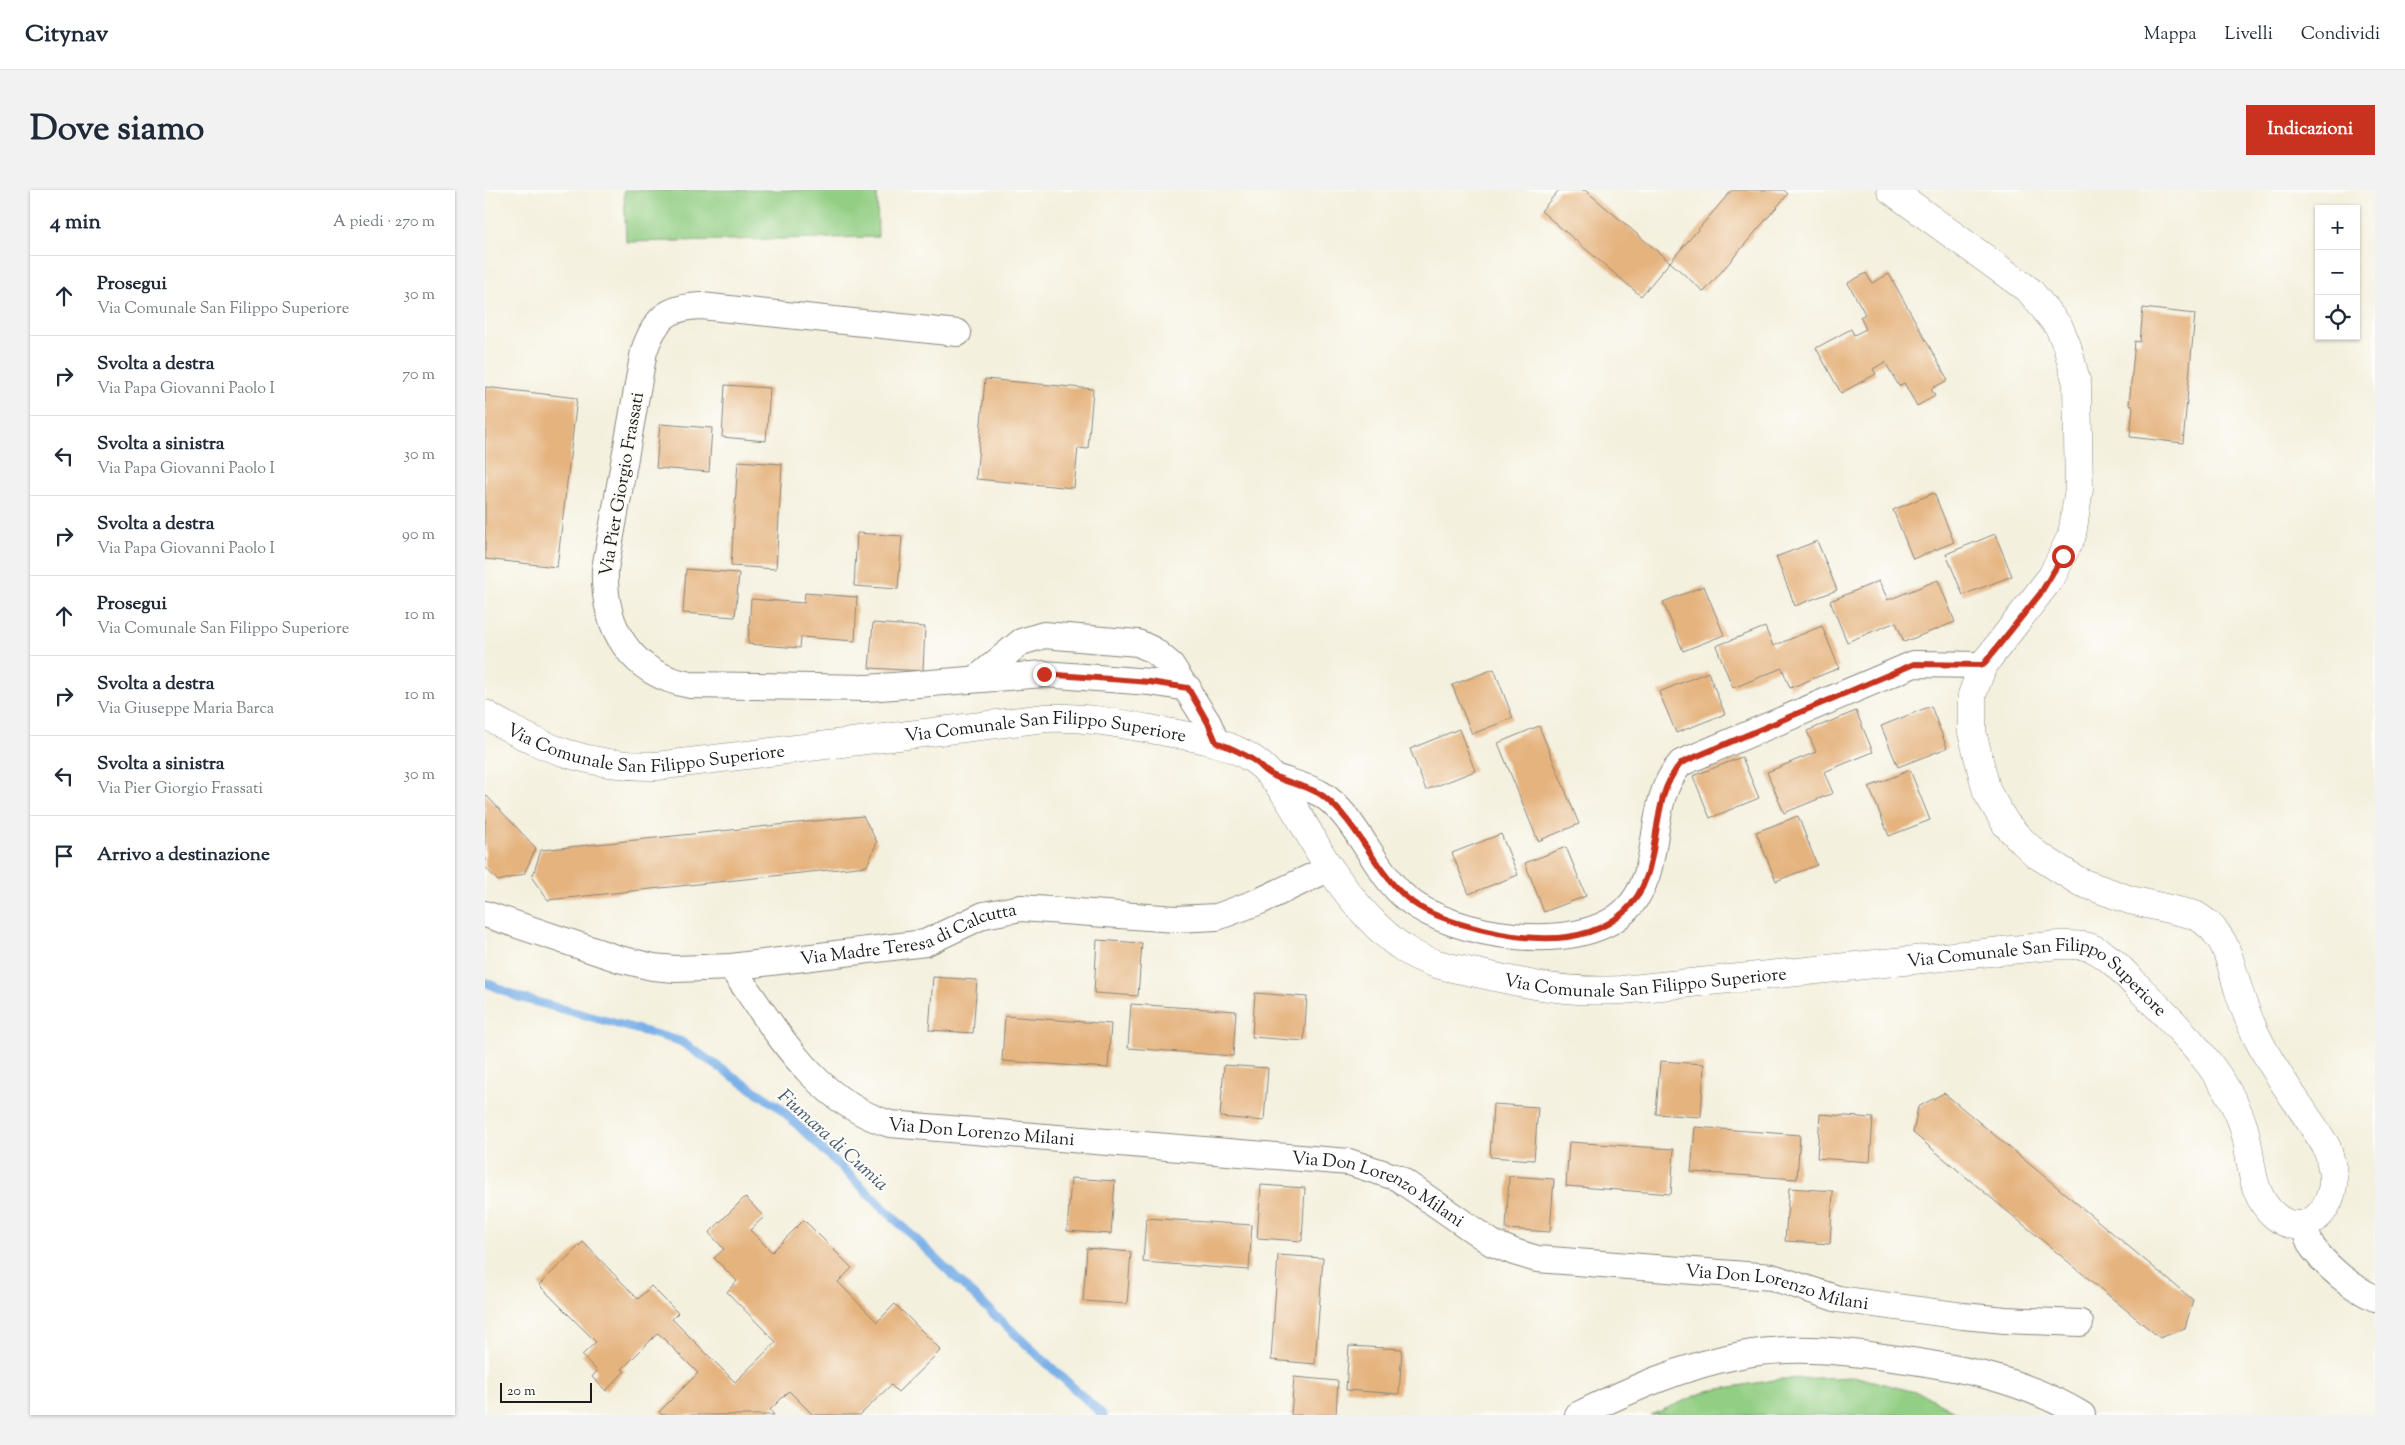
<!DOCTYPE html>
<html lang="it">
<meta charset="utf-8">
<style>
:root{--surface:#fff;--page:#f2f2f3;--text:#1f2937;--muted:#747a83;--line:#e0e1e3;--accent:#c8321e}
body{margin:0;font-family:"Sorts Mill Goudy",serif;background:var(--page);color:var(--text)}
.controls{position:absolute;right:15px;top:15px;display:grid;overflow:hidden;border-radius:0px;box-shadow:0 1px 4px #0004}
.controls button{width:45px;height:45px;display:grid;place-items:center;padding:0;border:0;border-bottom:1px solid var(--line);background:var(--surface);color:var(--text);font:25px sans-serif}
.scale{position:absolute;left:15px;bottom:12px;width:92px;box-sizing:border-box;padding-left:5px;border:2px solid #1c1c1c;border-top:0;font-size:14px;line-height:18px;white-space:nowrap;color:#1c1c1c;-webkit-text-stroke:4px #fdfcf7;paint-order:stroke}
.stop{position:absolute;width:15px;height:15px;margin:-11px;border:4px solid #c8321e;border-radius:50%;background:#fff}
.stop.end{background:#c8321e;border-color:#fff;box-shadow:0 1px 5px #0008}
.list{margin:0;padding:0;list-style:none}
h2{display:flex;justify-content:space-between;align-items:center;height:65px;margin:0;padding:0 20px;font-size:21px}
h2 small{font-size:16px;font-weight:400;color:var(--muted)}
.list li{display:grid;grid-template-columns:32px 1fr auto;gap:15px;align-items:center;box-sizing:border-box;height:80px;padding:0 20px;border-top:1px solid var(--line)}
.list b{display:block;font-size:19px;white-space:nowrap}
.list p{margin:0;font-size:16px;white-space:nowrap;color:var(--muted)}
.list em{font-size:16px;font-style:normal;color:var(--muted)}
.icon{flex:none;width:28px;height:28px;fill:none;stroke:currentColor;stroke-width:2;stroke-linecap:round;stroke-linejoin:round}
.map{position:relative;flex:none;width:1890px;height:1225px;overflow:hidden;border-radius:0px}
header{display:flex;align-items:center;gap:30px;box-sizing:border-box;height:70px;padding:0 25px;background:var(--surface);border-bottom:1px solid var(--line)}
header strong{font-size:24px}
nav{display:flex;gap:28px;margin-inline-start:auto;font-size:18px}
.intro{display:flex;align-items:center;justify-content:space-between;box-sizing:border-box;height:120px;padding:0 30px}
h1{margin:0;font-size:35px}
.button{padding:12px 22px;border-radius:0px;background:var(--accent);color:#fff;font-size:18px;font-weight:700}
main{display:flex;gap:30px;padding:0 30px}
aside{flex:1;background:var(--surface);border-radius:0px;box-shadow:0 1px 4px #0004}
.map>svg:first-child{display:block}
.green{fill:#92ce83;stroke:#577550}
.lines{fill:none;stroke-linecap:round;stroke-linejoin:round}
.stream{stroke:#7ab0e8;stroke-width:9}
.building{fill:#e5b37e}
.minor-casing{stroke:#88867d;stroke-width:28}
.tertiary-casing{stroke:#88867d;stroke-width:29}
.minor{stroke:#fff;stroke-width:26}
.tertiary{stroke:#fff;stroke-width:28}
.route{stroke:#c8321e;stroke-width:6}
.labels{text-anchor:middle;stroke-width:4.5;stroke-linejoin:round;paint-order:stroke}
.street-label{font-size:18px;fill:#1c1c1c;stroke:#fdfcf7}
.water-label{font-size:19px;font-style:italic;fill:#42576e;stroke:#fdfcf7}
</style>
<header>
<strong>Citynav</strong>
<nav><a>Mappa</a><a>Livelli</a><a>Condividi</a></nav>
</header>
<div class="intro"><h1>Dove siamo</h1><a class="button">Indicazioni</a></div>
<main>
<aside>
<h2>4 min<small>A piedi · 270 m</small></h2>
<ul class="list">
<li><svg class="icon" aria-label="ahead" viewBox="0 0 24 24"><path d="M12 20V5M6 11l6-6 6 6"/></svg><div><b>Prosegui</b><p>Via Comunale San Filippo Superiore</p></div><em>30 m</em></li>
<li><svg class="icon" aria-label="right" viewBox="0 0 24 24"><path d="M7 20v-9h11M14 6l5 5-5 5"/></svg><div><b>Svolta a destra</b><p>Via Papa Giovanni Paolo I</p></div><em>70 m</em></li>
<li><svg class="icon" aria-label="left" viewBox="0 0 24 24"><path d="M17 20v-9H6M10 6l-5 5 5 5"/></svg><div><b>Svolta a sinistra</b><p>Via Papa Giovanni Paolo I</p></div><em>30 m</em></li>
<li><svg class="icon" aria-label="right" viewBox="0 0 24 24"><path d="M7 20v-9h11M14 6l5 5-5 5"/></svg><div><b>Svolta a destra</b><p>Via Papa Giovanni Paolo I</p></div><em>90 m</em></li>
<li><svg class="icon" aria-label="ahead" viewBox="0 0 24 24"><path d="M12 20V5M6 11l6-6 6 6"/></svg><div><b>Prosegui</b><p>Via Comunale San Filippo Superiore</p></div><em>10 m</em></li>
<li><svg class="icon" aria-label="right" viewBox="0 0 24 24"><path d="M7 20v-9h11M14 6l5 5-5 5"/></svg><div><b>Svolta a destra</b><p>Via Giuseppe Maria Barca</p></div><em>10 m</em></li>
<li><svg class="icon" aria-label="left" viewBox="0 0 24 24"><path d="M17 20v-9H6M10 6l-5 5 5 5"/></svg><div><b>Svolta a sinistra</b><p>Via Pier Giorgio Frassati</p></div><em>30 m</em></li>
<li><svg class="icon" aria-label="arrive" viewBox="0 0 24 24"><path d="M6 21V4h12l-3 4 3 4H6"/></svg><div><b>Arrivo a destinazione</b></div></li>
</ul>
</aside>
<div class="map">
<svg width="1890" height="1225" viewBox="0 0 1890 1225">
<rect width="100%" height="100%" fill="#fdfcf7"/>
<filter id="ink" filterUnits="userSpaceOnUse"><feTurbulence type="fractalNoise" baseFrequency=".02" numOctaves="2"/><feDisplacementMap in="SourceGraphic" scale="10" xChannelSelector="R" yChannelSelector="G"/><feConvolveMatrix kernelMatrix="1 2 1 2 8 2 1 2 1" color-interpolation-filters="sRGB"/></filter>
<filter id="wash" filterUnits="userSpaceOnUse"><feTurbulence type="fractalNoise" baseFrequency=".0096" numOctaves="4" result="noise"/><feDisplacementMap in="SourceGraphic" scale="20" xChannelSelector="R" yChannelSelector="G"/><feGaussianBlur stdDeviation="1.12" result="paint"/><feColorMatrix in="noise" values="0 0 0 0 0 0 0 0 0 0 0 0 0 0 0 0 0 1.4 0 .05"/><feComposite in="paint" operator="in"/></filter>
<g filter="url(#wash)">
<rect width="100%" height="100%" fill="#f4f0de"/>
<path class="green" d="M139,0H392L393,47L141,52Z
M1372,1187L1438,1204L1476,1225H1166L1222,1201L1296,1189Z"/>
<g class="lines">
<path class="stream" d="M0,792L33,807L195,851L294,917L501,1117L618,1225"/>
</g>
<g id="blocks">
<path class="building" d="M1074,0H1100L1185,72L1156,106L1056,21Z
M1247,0H1299L1303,4L1219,102L1185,72Z
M1381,83L1387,93L1404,84L1463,190L1446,199L1450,206L1432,216L1419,193L1414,196L1400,172L1388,179L1391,184L1356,203L1331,158L1366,139L1369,145L1381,139L1375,127L1380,124L1363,93Z
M1658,118L1710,124L1698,253L1645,247L1648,216L1644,215L1650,151L1655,152Z
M500,189L608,199L603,259L593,258L589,298L491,289Z
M240,195L285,198L281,251L237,247Z
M0,197L92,208L72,377L0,369Z
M175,234L227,238L224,282L171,278Z
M253,271L297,274L291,379L246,376Z
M1449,303L1469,352L1428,369L1408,320Z
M372,343L417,346L413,399L369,396Z
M1510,344L1527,386L1478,405L1461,364Z
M1332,351L1352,400L1310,416L1291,367Z
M201,379L254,383L250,427L198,423Z
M1453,390L1470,432L1419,452L1411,432L1362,452L1345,411L1394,391L1403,410Z
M1219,396L1239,445L1198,461L1178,412Z
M320,403L372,407L370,451L316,447L315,458L263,454L266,409L319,413Z
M388,433L440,437L438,481L384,478Z
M1337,436L1354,478L1305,498L1297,478L1248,498L1231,456L1280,437L1288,456Z
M1009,479L1028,528L987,544L967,495Z
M1223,482L1240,524L1191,543L1174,502Z
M1446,516L1462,558L1413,577L1396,536Z
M1371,521L1388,562L1339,582L1348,603L1299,623L1282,582L1331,562L1322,541Z
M1054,536L1094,634L1053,651L1013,553Z
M974,539L990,581L941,600L925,559Z
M1257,567L1274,608L1225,628L1208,586Z
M1425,580L1445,630L1404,646L1384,597Z
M0,604L51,658L39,684L13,691L0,677Z
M378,626L392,652L382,676L63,710L47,688L56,660Z
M1313,626L1332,675L1291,691L1271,642Z
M1016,644L1033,685L984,704L967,663Z
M1081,657L1101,706L1059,722L1040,673Z
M612,750L657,753L653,806L609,803Z
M448,787L492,790L488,843L444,840Z
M770,803L822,807L819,851L767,847Z
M646,814L751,821L748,866L643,858Z
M520,826L626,834L623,878L517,871Z
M1175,871L1219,874L1216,927L1171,924Z
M739,875L783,878L779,931L735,927Z
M1459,903L1708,1110L1700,1138L1675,1148L1428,943L1433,917Z
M1008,914L1053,917L1049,970L1005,967Z
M1335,924L1388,928L1385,972L1332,968Z
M1210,937L1315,945L1312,989L1206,982Z
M1084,952L1189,959L1186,1004L1081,996Z
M1024,986L1069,989L1065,1042L1021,1039Z
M586,988L630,991L626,1044L582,1041Z
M776,995L820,998L817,1051L772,1048Z
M1304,998L1348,1001L1345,1054L1300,1051Z
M260,1007L279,1027L265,1040L287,1062L319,1030L367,1078L353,1092L392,1132L410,1114L456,1160L413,1202L406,1195L375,1225H328L304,1201L285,1220L289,1225H177L174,1222L213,1183L173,1143L137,1179L140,1181L121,1201L107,1187L112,1181L97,1165L111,1152L54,1095L98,1052L153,1109L166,1096L193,1123L187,1129L250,1192L291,1152L242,1102L252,1091L229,1068L239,1059L224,1043Z
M661,1028L767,1035L764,1080L658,1072Z
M602,1058L646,1062L642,1114L598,1111Z
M793,1065L838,1068L830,1174L786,1170Z
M864,1156L917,1159L914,1204L861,1200Z
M809,1187L853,1191L851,1225H806Z"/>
</g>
</g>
<g filter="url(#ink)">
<use href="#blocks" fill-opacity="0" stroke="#88867d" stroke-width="1"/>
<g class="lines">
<defs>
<g id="minor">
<path d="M473,143L216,116C182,117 170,129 159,161L120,379C118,437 145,484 205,495L383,498L559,484L665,492L703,498"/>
<path d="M491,489L536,452L559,445L653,453L668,460L686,475L723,533L731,552"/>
<path d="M787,586C802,592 822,596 836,604C871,625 889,682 922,709C969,747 1092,766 1140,721C1182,681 1158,615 1196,573L1429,474L1498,475"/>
<path id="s1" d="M0,724L134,769L168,777L190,779L246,777L440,753L499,725L536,718L691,729L732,727L775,711L845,678"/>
<path id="s2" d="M246,777C290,838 328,911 405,934L864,972L913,988L1007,1053L1029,1062L1052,1069L1287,1087L1353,1109L1478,1126L1520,1130L1595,1133"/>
<path d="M1818,1036C1821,1043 1824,1052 1828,1058C1843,1078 1867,1098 1890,1108"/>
<path d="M1093,1225C1146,1199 1198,1176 1256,1165C1303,1156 1352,1160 1399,1167C1468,1176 1536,1188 1597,1225"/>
</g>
<g id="tertiary">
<path id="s3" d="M0,524C56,559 106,577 172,576L560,528C600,526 637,534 676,541C708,547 741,551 769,570C798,590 821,640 840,671C861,703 889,739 921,760C942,774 967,778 992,783C1045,795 1082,803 1137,800L1574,755C1583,755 1595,754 1604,757C1624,764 1639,783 1654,798C1693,837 1737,878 1757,932C1769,964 1761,1001 1790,1026C1817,1049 1844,1025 1848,995C1849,982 1846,971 1842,958C1821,923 1795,891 1776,855C1767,838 1760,820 1754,802C1744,769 1742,743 1710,725L1645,710L1595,692L1551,664L1535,649L1521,634L1502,602L1487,542V505L1498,475L1567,386L1587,345L1594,299L1592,194L1582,156L1574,137L1545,101L1406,0"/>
</g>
</defs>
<use href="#minor" class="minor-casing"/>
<use href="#tertiary" class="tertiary-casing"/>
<use href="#minor" class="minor"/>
<use href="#tertiary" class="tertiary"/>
</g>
</g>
<g class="lines" filter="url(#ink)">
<path class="route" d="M559,484L665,492L703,498L723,533L731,552C744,557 756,562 768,570C775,574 781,583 789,586C804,594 825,596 838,606C874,633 888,679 922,708C937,721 957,728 976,734C1026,749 1096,761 1139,722C1183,682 1159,615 1196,573L1429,474L1498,475L1555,404L1578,366"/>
</g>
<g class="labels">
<g class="street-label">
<text transform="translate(136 294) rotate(-80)" y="6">Via Pier Giorgio Frassati</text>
<text dy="6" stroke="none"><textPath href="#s3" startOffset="169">Via Comunale San Filippo Superiore</textPath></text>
<text dy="6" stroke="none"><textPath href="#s3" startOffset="574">Via Comunale San Filippo Superiore</textPath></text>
<text dy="6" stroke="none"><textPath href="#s1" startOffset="436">Via Madre Teresa di Calcutta</textPath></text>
<text dy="6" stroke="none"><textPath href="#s3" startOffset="1279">Via Comunale San Filippo Superiore</textPath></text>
<text dy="6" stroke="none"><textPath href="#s3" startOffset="1684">Via Comunale San Filippo Superiore</textPath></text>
<text dy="6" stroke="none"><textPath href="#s2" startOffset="320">Via Don Lorenzo Milani</textPath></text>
<text dy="6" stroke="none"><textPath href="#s2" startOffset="725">Via Don Lorenzo Milani</textPath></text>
<text dy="6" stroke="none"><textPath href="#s2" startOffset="1145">Via Don Lorenzo Milani</textPath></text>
</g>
<g class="water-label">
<text transform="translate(349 949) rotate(42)" y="7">Fiumara di Cumia</text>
</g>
</g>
</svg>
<div class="controls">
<button>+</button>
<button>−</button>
<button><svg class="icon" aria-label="locate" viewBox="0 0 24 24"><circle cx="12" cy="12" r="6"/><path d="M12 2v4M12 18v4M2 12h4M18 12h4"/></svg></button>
</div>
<div class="scale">20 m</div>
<div class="stop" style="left:1578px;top:366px"></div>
<div class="stop end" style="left:559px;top:484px"></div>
</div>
</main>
